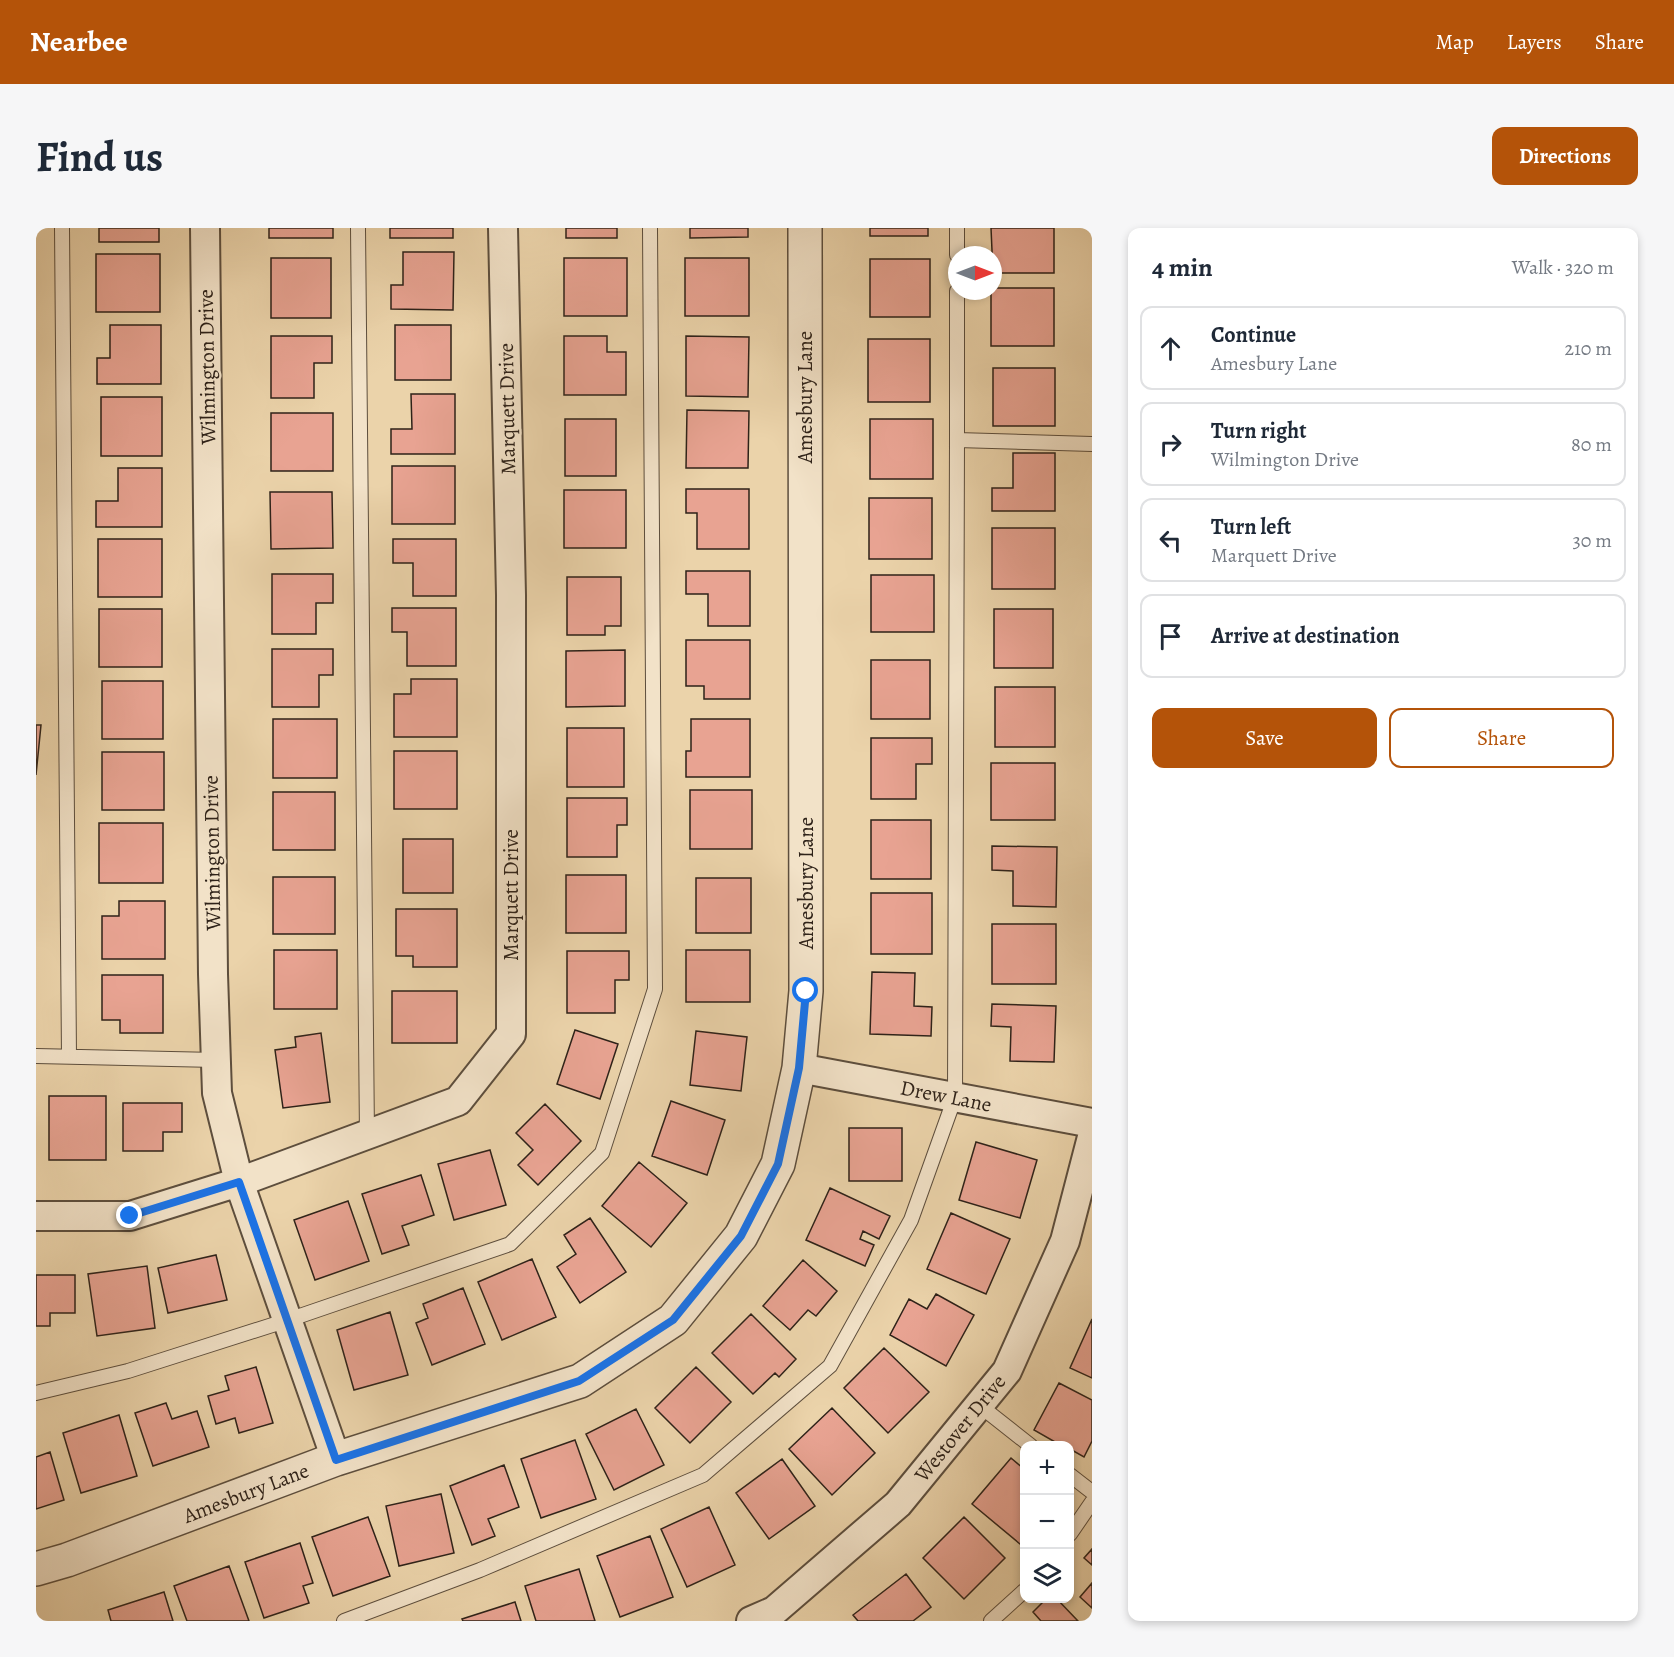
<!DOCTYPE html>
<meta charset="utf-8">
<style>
:root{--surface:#fff;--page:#f6f6f7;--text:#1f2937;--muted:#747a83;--line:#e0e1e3;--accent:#b45309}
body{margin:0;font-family:Alegreya,serif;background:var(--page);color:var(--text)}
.controls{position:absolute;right:18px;bottom:18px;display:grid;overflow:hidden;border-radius:12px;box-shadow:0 3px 9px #0003}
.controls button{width:54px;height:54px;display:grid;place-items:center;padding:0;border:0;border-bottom:2px solid var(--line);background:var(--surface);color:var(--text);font:30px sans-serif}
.compass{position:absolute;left:912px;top:18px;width:54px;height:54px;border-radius:50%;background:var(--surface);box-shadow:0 3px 9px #0003;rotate:90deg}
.stop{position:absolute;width:18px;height:18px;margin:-14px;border:4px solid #1a73e8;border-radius:50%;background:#fff}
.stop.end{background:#1a73e8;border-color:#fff;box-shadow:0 2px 6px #0008}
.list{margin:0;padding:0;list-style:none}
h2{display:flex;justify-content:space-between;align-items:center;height:78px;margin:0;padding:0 24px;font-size:26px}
h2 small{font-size:20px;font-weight:400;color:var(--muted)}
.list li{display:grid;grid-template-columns:39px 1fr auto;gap:18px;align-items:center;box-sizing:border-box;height:84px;margin:0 12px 12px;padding:0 12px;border:2px solid var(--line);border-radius:12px}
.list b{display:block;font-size:22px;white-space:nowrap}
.list p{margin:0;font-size:20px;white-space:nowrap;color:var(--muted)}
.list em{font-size:20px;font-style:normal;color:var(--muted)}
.actions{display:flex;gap:12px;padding:18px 24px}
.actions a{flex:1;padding:14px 0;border:2px solid var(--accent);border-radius:12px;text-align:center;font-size:21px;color:var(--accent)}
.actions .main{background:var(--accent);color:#fff}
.icon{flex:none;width:33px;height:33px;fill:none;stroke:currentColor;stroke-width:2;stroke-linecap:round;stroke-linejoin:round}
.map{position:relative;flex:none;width:1056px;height:1393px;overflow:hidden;border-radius:12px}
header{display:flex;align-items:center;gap:36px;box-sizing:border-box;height:84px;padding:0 30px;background:var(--accent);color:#fff}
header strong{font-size:28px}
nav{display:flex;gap:33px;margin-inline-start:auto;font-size:21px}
.intro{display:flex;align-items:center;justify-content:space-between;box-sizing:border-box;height:144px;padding:0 36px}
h1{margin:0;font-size:42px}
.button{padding:15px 27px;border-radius:12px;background:var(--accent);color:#fff;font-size:21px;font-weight:700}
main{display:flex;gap:36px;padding:0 36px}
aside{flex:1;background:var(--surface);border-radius:12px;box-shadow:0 3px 9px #0003}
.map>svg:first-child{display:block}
.building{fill:#e8a392;stroke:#2e2219;stroke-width:1.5}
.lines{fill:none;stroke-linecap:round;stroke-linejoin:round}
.service-casing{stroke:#5d4e3d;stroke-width:16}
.minor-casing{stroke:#5d4e3d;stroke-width:32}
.tertiary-casing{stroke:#5d4e3d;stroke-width:36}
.service{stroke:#f2e2c8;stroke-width:14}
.minor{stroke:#f2e2c8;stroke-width:28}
.tertiary{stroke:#f2e2c8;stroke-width:33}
.route{stroke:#1a73e8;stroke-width:8}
.labels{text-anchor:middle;stroke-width:4.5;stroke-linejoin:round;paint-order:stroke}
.street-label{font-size:21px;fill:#2e2219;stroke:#f2e2c8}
</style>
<header>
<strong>Nearbee</strong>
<nav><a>Map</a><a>Layers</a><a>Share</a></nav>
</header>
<div class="intro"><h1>Find us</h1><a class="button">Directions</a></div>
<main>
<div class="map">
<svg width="1056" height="1393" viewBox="0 0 1056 1393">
<rect width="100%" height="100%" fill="#ebd3aa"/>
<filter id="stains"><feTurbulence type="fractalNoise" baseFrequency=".00333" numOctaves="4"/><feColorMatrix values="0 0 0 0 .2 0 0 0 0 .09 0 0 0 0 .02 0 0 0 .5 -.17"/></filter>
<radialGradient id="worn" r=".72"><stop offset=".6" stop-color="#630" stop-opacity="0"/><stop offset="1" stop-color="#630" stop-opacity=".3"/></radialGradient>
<path class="building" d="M63,0H123V14H63Z
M233,0H297V10H233Z
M354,0H417V10H354Z
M530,0H581V10H530Z
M654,0H712V9L654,10Z
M834,0H892V8H834Z
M955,0H1018V45H957Z
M367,24H418L417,82L355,81V57H367Z
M60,26H124V84H60Z
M235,30H295V90H235Z
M528,30H591V88H528Z
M649,30H713V88H649Z
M834,31H894V89H834Z
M957,60H1018V118H955V63Z
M74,97H125V156H61V130H74Z
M359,97H415V152H359Z
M235,108H296V135H278V170H235Z
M528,108H571V124H590V167H528Z
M650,108L713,109L712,169L650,168Z
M832,111H894V174H832Z
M957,140H1019V198H957Z
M375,166H419V226H355V201H376Z
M65,169H126V228H65Z
M651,182L713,183L712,240H650Z
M235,185H297V243H235Z
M529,191H580V248H529Z
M834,191H897V251H834Z
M977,225H1019V283H956V260H977Z
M356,238H419V296H356Z
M82,240H126V299H60V273H82Z
M650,261H713V321H661V285H650Z
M528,262H590V320H528Z
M234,264H296L297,320L235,321Z
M833,270H896V331H833Z
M956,300H1019V361H956Z
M62,311H126V369H62Z
M357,311H420V368H377V335H357Z
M650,343H714V398H672V366H650Z
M236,346H297V375H280V406H236Z
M835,347H898V404H835Z
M531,349H585V398H569V407H531Z
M356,380H420V438H371V404H356Z
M63,381H126V439H63Z
M958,381H1017V440H958Z
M650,412H714V471H668V458H650Z
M236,421H297V447H283V479H236Z
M589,422V478L530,479V423Z
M835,432H894V491H835Z
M375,451H421V509H358V466H375Z
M66,453H127V511H66Z
M959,459H1019V519H959Z
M237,491H301V550H237Z
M655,491H714V549H650V523H655Z
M0,497H5L0,547Z
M531,500H588V559H531Z
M835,510H896V536H880V571H835Z
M358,523H421V581H358Z
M66,524H128V582H66Z
M955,535H1019V592H955Z
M654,562H716V621H654Z
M237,564H299V622H237Z
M531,570H591V597H581V629H531Z
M835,592H895V651H835Z
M63,595H127V655H63Z
M367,611H417V665H367Z
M956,618L1021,619L1020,679L977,678V643L956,642Z
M530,647H590V705H530Z
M237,649H299V706H237Z
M660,650H715V705H660Z
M835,665H896V726H835Z
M83,673H129V731H66V688H83Z
M360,681H421V739H377V728H360Z
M956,696H1020V756H956Z
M238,722H301V781H238Z
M650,722H714V774H650Z
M531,723H593V752H579V785H531Z
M836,744L879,745L878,778L896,779L895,808L834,806Z
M66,747H127V805H84V792H66Z
M356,763H421V815H356Z
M956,776L1020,778L1018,834L974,833L975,799L955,798Z
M539,802L582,816L564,871L521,856Z
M660,803L711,809L705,863L654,857Z
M285,805L294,874L247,880L239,822L260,819L259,809Z
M13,868H70V932H13Z
M635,873L689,892L671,947L616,928Z
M87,875H146V904H127V923H87Z
M509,876L545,913L502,957L482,937L497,922L480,905Z
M813,900H866V953H813Z
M940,914L1001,932L984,990L923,972Z
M454,922L470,977L418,992L402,936Z
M603,934L651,975L615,1019L566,978Z
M385,947L398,987L366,998L373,1017L346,1026L326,966Z
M794,960L854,988L843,1011L827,1003L824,1011L838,1017L829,1038L770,1012Z
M312,973L333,1033L279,1052L258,992Z
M915,985L974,1011L950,1066L891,1041Z
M554,990L590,1044L544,1075L521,1039L540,1026L528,1007Z
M180,1027L191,1072L132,1085L122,1040Z
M496,1031L520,1089L466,1112L442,1054Z
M767,1032L801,1063L780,1088L772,1082L754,1102L727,1078Z
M111,1038L119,1100L61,1108L52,1046Z
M0,1047H39V1085H14V1098H0Z
M427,1060L449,1116L396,1137L380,1095L392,1090L387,1076Z
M900,1066L938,1087L910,1138L854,1107L873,1071L891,1081Z
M354,1084L372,1147L318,1162L301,1102Z
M715,1086L760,1131L743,1149L739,1145L717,1166L676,1125Z
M1056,1091V1150L1034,1140Z
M848,1120L893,1164L852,1205L808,1160Z
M220,1139L237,1195L203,1205L199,1190L180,1196L172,1168L193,1162L189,1148Z
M660,1139L695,1174L654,1215L619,1180Z
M1023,1155L1056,1172V1213L1048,1229L1034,1221V1218H1026L998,1202Z
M130,1175L136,1191L161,1183L173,1219L117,1238L99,1185Z
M796,1180L839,1225L796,1267L753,1221Z
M600,1181L628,1237L578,1262L550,1206Z
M83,1187L101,1248L45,1265L27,1205Z
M539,1212L560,1271L505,1290L485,1231Z
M14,1224L28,1272L0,1281V1229Z
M975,1230L988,1241V1311L984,1316L936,1276Z
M746,1231L779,1278L733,1311L700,1265Z
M468,1237L483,1279L452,1291L459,1308L436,1317L414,1258Z
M405,1266L418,1325L363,1338L350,1278Z
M673,1279L699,1337L651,1359L625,1301Z
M332,1289L354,1348L297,1368L276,1309Z
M928,1289L969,1330L928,1371L887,1330Z
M614,1308L637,1369L584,1389L561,1328Z
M264,1315L277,1355L267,1358L273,1375L228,1390L209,1334Z
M1056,1321V1337L1048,1330Z
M193,1338L213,1393H151L138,1358Z
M543,1341L559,1393H500L489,1358Z
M870,1346L895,1379L877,1393H822L817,1387Z
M1056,1355V1380L1044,1369Z
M128,1364L137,1393H75L72,1382Z
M1011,1370H1020L1042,1393H1005L997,1384Z
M479,1374L485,1393H427L426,1391Z"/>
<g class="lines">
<defs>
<path id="service" d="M26,0L33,828
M322,0L331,907
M921,27V0
M921,212V63
M0,828L180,832
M0,1165L92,1143L252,1092L474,1016L566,925L619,761L614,0
M943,1177L995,1218
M1034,1247L1056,1264
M1034,1306L1056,1274
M308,1393L444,1342L667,1247L794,1138L875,992L919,869L921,212L1056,216
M955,1393L988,1363"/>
<path id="minor" d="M169,0L177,746L181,865L203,954L300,1231
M763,840L1056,895
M0,988H94L203,954L422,873L475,806V367L467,0
M715,1393L738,1383L862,1276L971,1143L1029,1013L1056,909"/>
<path id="tertiary" d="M0,1341L31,1332L300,1231L544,1153L637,1092L705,1008L742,936L763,840L770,763L769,0"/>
</defs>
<use href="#service" class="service-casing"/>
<use href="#minor" class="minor-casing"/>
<use href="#tertiary" class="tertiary-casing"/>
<use href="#service" class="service"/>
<use href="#minor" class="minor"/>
<use href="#tertiary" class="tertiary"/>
</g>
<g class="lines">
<path class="route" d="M94,988L203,954L300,1232L543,1153L637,1092L705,1008L742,936L763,840L770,763"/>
</g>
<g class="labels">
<g class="street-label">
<text transform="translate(171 139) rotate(-91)" y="7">Wilmington Drive</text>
<text transform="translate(769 169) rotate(-90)" y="7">Amesbury Lane</text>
<text transform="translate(471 181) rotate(-91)" y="7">Marquett Drive</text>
<text transform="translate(176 625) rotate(-91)" y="7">Wilmington Drive</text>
<text transform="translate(770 655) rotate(-90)" y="7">Amesbury Lane</text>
<text transform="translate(475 667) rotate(-90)" y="7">Marquett Drive</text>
<text transform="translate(910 868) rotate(11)" y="7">Drew Lane</text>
<text transform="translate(924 1200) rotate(-51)" y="7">Westover Drive</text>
<text transform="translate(210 1265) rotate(-21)" y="7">Amesbury Lane</text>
</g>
</g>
<rect width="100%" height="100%" filter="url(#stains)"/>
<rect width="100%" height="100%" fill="url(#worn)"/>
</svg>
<div class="controls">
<button>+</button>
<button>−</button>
<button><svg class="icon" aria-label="layers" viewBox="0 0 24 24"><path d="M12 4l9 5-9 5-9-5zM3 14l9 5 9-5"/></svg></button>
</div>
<svg class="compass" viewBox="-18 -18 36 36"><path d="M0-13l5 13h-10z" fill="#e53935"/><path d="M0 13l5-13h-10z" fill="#747a83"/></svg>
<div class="stop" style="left:770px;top:763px"></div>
<div class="stop end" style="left:94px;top:988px"></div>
</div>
<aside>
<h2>4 min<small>Walk · 320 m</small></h2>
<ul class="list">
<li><svg class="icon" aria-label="ahead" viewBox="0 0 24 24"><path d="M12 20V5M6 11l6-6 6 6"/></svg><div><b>Continue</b><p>Amesbury Lane</p></div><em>210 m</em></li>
<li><svg class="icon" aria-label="right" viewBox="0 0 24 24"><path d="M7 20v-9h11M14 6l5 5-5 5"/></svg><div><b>Turn right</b><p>Wilmington Drive</p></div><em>80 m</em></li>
<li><svg class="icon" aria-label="left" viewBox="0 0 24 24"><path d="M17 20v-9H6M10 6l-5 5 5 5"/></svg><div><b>Turn left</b><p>Marquett Drive</p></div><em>30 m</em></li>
<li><svg class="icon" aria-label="arrive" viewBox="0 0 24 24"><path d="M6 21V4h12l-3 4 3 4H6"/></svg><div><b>Arrive at destination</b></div></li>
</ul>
<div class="actions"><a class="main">Save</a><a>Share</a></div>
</aside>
</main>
